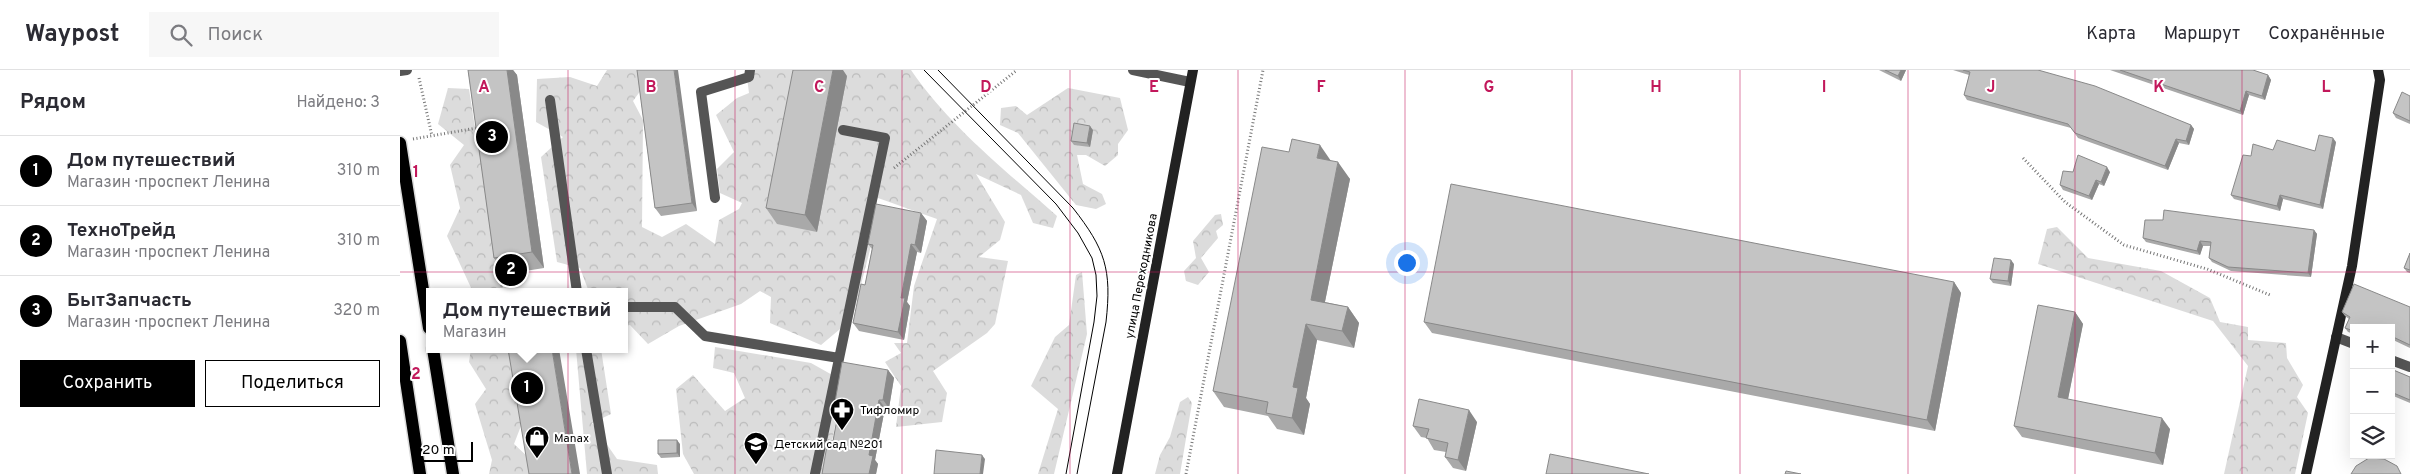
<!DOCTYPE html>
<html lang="ru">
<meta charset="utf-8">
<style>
:root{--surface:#fff;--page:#f7f7f7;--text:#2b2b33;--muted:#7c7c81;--line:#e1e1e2;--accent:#000}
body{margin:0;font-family:Overpass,sans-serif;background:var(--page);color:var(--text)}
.controls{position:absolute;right:15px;bottom:15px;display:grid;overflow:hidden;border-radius:0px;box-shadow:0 5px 20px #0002}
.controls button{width:45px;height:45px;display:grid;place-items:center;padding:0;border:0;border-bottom:1px solid var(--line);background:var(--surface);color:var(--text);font:25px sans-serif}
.scale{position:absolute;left:15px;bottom:12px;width:58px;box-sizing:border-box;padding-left:5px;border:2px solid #000;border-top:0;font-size:14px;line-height:18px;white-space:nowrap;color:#000;-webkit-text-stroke:4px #fff;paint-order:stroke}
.you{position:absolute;left:1006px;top:192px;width:18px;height:18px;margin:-12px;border:4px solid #fff;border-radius:50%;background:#1a73e8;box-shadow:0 0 0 8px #1a73e833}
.badge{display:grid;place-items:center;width:32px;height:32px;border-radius:50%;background:var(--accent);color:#fff;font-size:16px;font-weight:700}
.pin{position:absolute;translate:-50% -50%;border:2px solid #fff;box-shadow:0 1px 5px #0006}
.popup{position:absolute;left:26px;top:218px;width:202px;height:65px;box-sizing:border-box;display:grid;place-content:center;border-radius:0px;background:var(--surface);filter:drop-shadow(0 1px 4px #0005);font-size:16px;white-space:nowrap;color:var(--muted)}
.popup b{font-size:19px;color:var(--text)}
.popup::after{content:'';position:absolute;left:50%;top:100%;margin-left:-10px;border:10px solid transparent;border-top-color:var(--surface)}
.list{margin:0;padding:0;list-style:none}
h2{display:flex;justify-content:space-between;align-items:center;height:65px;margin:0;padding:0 20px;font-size:21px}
h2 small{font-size:16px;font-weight:400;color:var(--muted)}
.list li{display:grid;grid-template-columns:32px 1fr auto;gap:15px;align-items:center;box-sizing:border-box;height:70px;padding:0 20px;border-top:1px solid var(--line)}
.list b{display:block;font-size:19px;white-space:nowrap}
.list p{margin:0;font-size:16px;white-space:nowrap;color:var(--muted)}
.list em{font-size:16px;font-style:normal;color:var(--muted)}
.actions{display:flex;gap:10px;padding:15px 20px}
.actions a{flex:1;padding:11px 0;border:1px solid var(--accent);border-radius:0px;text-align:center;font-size:18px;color:var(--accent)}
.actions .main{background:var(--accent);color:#fff}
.icon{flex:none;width:28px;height:28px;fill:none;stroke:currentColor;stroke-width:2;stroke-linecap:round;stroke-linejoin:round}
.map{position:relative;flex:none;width:2010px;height:404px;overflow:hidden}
header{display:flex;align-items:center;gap:30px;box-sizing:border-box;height:70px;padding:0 25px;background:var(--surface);border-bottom:1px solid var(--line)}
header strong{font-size:24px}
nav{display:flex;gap:28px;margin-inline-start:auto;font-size:18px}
.search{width:350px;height:45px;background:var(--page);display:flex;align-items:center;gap:12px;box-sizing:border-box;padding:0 18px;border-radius:0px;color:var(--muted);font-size:19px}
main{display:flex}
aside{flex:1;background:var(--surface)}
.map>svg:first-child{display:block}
.forest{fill:url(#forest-crowns)}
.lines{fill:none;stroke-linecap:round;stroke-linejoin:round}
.primary-casing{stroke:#dbdbdb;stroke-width:15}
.path{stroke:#777;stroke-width:3;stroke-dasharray:1 2.5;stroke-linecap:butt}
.service{stroke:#555;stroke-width:10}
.secondary{stroke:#222;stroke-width:10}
.primary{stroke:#000;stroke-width:12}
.tram{stroke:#000;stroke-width:1}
.wall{fill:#a9a9a9}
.shaded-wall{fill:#898989}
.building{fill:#c4c4c4;stroke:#898989}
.grid{fill:none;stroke:#c2185b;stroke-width:1;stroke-opacity:0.55}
.labels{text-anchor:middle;stroke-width:4;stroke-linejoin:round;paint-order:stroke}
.street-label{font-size:12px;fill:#000;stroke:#fff}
.poi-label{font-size:12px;fill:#000;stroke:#fff;text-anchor:start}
.grid-label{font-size:16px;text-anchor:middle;font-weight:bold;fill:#c2185b;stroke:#fff;stroke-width:4;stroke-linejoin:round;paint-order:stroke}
</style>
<header>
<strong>Waypost</strong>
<div class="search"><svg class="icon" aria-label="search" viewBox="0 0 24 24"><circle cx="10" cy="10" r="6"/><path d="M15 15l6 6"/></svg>Поиск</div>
<nav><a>Карта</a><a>Маршрут</a><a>Сохранённые</a></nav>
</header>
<main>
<aside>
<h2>Рядом<small>Найдено: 3</small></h2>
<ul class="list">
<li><span class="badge">1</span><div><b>Дом путешествий</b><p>Магазин · проспект Ленина</p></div><em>310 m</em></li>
<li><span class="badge">2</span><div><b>ТехноТрейд</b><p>Магазин · проспект Ленина</p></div><em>310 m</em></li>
<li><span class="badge">3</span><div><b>БытЗапчасть</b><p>Магазин · проспект Ленина</p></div><em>320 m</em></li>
</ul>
<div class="actions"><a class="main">Сохранить</a><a>Поделиться</a></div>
</aside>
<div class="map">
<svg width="2010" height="404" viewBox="0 0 2010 404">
<defs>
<pattern id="forest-crowns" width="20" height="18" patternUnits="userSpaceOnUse" patternTransform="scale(1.25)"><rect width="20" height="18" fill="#dcdcdc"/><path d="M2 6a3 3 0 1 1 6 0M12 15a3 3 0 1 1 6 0" fill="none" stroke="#bbb"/></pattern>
</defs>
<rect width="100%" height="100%" fill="#fff"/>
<path class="forest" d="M207,0H237L241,20L233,31L243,50L242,157L262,167L286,154L315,174L319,150L339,139L342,133L320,123L317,99L334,82L316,45L337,28L349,23L346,0H511C550,57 606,101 657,146L653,158L633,153L621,125L576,104L605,152L600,170L579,187L608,191L595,254L587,263L533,301L547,323L542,352L496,357L501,316L485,292L501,283L494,273H507L514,216L537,149L478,128L468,136L476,157L452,249L421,275L370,253L371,227L360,221L341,234L279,256L248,274L230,255L225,256L224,222H189L180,198L157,192L141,87L163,67L136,52L137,9L170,7L197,16Z
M48,18L69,19L77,71L87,102L100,184L103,222H73L47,166L60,138L50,95L64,75L38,54Z
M668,18L720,28L728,60L718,74V85L705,96L686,85H677L683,114L702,124L706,134L696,139L676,135L618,63L600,55L601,38L616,36L627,45Z
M821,144L823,155L816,161L818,168L801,188L809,202L798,215L786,211L784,201L796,188L793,171L815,145Z
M1657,157L1688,188L1761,201L1810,228L1820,252L1848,257V270L1886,273L1887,288L1903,315L1897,327L1908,343L1895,404H1824L1848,296L1813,251L1638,194L1647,159Z
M682,202L687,264L654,404H638L658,339L631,316L655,267L669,255L676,205Z
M315,277L411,293L443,311L433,367L424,391V404H294L283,384L276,319L293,305L325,341L345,328L334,303L313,298Z
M71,279H112L124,348L114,374L128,387L132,404H89L92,390L75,334L86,319L69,292Z
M176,279H201L211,344L192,353L217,389L257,395L258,404H187Z
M788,327L792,333L780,404H755L760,385L770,367L780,332Z"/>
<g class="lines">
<defs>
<path id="primary" d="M0,73L29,258
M0,271L20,404
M33,279L53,404"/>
</defs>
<use href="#primary" class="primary-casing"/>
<path class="path" d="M19,8L32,66
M13,69L77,58
M1623,88L1665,132L1724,175L1807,199L1870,225
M494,98L617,0
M98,191L103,222
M786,404L863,0"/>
<path class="service" d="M733,0L790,12
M0,1L7,0
M150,30L177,222
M315,128L301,22L349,7L350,0
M224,237H275L305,266L439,288
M1936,267L1954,274
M186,279L207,404
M1991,290L2010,297
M415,404L485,68L443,60"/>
<path class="secondary" d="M717,404L793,0
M1906,404L1952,196L1980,10L1978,0"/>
<use href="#primary" class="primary"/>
<path class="tram" d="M524,0L656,134L678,163L692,188L696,205L697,226L694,252L666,404
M538,0L673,138C705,179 712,199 706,252L677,404"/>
</g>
<path class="wall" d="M68,0H113L117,5L144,198L106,204L94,188Z
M237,0L297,141L261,146L255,138Z
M1479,0H1506L1501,11Z
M1553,0H1638L1791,55L1794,59L1789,75L1779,73L1768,100L1678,68L1671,58L1567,30L1564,25L1569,5Z
M1710,0H1853L1868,5L1871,10L1865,30L1849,25L1843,45Z
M447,6L417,162L377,154L366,138Z
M2010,26V54L1996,48L1993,43Z
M693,60L690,77L674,75L671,71Z
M1936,72L1923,139L1883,129L1880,141L1834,129L1831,125L1873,80L1915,81Z
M889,82L931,91L950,109L925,232L948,237L959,253L954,278L917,270L906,328L910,334L904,365L877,359L868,346L824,337L813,321Z
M1673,102H1710L1704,116L1699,114L1692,130L1663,120L1660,115Z
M521,143L527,151L521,183L517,182L507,232L510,236L504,270L459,261L453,253L465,215L472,179L468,174Z
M1914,160L1917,164L1911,207L1831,201L1812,192L1809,188L1811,176H1803L1800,185L1746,172L1743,168Z
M2010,183V203L2007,202L2004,198Z
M1614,194L1611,216L1593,213L1590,209Z
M1554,212L1561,223L1535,361L1032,263L1024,252Z
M2010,237V278L1991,269V258H1954V264L1948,262L1945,258L1949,249L1945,246L1942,242Z
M1675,242L1683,254L1668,329L1770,359L1763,395L1622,367L1614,356Z
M1991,299L2010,307V333L1991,325Z
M488,300L494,308L489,338H485L475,390L478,394L476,404H422L433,371L439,338L435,332Z
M1077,352L1066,401L1053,398L1045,387L1046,382L1034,380L1027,368L1021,367L1013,356Z
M280,374V387L261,388L258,384Z"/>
<path class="shaded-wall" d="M107,0H113L117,5L144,198L132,182Z
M274,0H278L297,141L292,133Z
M433,0H443L447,6L417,162L405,145Z
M1501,0H1506L1501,11L1498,6Z
M1868,5L1871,10L1865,30L1862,26Z
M1846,21L1849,25L1843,45L1840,41Z
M1791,55L1794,59L1789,75L1786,71Z
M690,56L693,60L690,77L687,73Z
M1933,68L1936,72L1923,139L1920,135Z
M1776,69L1779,73L1768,100L1765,96Z
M920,75L931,91L917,88Z
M938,92L950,109L922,246L911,230Z
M1707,97L1710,102L1704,116L1701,112Z
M1696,110L1699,114L1692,130L1689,126Z
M1880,125L1883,129L1880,141L1877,136Z
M521,143L527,151L521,183L515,175Z
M1914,160L1917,164L1911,207L1908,203Z
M1800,171L1803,176L1800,185L1797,181Z
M511,174L517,182L507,232L510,236L504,270L498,262L501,228Z
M1611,190L1614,194L1611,216L1608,211Z
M1554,212L1561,223L1535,361L1527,350Z
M948,237L959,253L954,278L942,261Z
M1675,242L1683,254L1666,339L1658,327Z
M906,254L917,270L906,328L910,334L904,365L892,348L893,317Z
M152,279H159L180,404H172Z
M488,300L494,308L489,338L483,330Z
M479,330L485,338L475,390L478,394L476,404H469V385Z
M1069,340L1077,352L1066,401L1058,390Z
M1762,348L1770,359L1763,395L1755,383Z
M277,370L280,374V387L277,383Z
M582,385L585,389L583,404H580Z"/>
<path class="building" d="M68,0H107L132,182L94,188Z
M237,0H274L292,133L255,138Z
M393,0H433L405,145L366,138Z
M1485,0H1501L1498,6Z
M1563,0H1638L1695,16L1791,55L1786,71L1776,69L1765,96L1675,63L1668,54L1564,25L1570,2Z
M1720,0H1853L1868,5L1862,26L1846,21L1840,41Z
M2002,22L2010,26V51L1993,43Z
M674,53L690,56L687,73L671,71Z
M1919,65L1933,68L1920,135L1880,125L1877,136L1831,125L1843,85L1851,86L1853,74L1873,80L1877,70L1915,81Z
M892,69L920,75L917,88L938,92L911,230L948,237L942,261L906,254L893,317L898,318L892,348L866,343L868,332L813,321L862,77L889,82Z
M1678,85L1707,97L1701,112L1696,110L1689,126L1660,115L1663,101L1673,102Z
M1051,114L1554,212L1527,350L1024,252Z
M476,134L521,143L515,175L511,174L501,228H505L498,262L453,253L461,214L465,215L473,175L468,174Z
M1764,140L1914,160L1908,203L1828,197L1809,188L1811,172L1800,171L1797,181L1743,168L1745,150H1763Z
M2010,183V200L2004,198Z
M1594,188L1611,190L1608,211L1590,209Z
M1954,214L2010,237V275L1991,266V258H1954V261L1945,258L1950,247L1942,242Z
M1638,235L1675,242L1658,327L1762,348L1755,383L1614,356Z
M108,279H152L172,404H129Z
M442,292L488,300L483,330H479L469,385L473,386L469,404H422L428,370L433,371L440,333L435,332Z
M1991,299L2010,307V330L1991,322Z
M1019,329L1069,340L1058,390L1045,387L1048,373L1026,368L1029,359L1013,356Z
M258,370H277V383L258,384Z
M536,380L582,385L580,404H534Z
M1150,384L1249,404H1146Z
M1969,388L1984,389L1997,396L2001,404H1951L1956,396Z
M1386,401L1401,404H1385Z"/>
<path class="grid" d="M168,0V404M335,0V404M502,0V404M670,0V404M838,0V404M1005,0V404M1172,0V404M1340,0V404M1508,0V404M1675,0V404M1842,0V404M0,202H2010"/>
<defs>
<symbol id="pharmacy-pin" viewBox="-11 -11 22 30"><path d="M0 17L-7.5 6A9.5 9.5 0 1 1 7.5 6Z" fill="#000" stroke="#fff"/><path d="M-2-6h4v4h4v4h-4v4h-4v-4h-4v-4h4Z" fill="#fff"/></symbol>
<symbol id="shop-pin" viewBox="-11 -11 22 30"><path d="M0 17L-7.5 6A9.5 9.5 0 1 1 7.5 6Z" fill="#000" stroke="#fff"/><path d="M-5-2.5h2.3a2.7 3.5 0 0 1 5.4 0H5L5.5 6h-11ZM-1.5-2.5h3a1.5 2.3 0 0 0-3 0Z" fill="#fff"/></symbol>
<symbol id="school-pin" viewBox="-11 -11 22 30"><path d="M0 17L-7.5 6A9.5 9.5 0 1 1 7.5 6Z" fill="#000" stroke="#fff"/><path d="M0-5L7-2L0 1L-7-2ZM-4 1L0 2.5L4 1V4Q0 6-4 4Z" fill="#fff"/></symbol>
</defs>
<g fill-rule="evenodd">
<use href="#pharmacy-pin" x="428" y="326" width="28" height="38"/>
<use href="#shop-pin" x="123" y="354" width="28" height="38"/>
<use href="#school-pin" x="342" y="360" width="28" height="38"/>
</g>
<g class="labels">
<g class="street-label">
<text transform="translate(741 206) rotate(-79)" y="4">улица Переходникова</text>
</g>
<g class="poi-label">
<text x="460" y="344">Тифломир</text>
<text x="154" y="372">Manax</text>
<text x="374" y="378">Детский сад №201</text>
</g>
</g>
<g class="grid-label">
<text x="84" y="22">A</text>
<text x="251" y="22">B</text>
<text x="419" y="22">C</text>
<text x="586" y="22">D</text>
<text x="754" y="22">E</text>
<text x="921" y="22">F</text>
<text x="1089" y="22">G</text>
<text x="1256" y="22">H</text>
<text x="1424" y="22">I</text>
<text x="1591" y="22">J</text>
<text x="1759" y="22">K</text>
<text x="1926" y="22">L</text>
<text x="16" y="107">1</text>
<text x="16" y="309">2</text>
</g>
</svg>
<div class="controls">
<button>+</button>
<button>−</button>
<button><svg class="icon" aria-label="layers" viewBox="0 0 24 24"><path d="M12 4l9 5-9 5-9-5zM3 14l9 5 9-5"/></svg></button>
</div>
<div class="scale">20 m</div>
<div class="you"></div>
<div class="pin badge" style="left:127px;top:318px">1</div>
<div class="popup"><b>Дом путешествий</b>Магазин</div>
<div class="pin badge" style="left:111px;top:200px">2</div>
<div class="pin badge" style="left:92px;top:67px">3</div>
</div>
</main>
